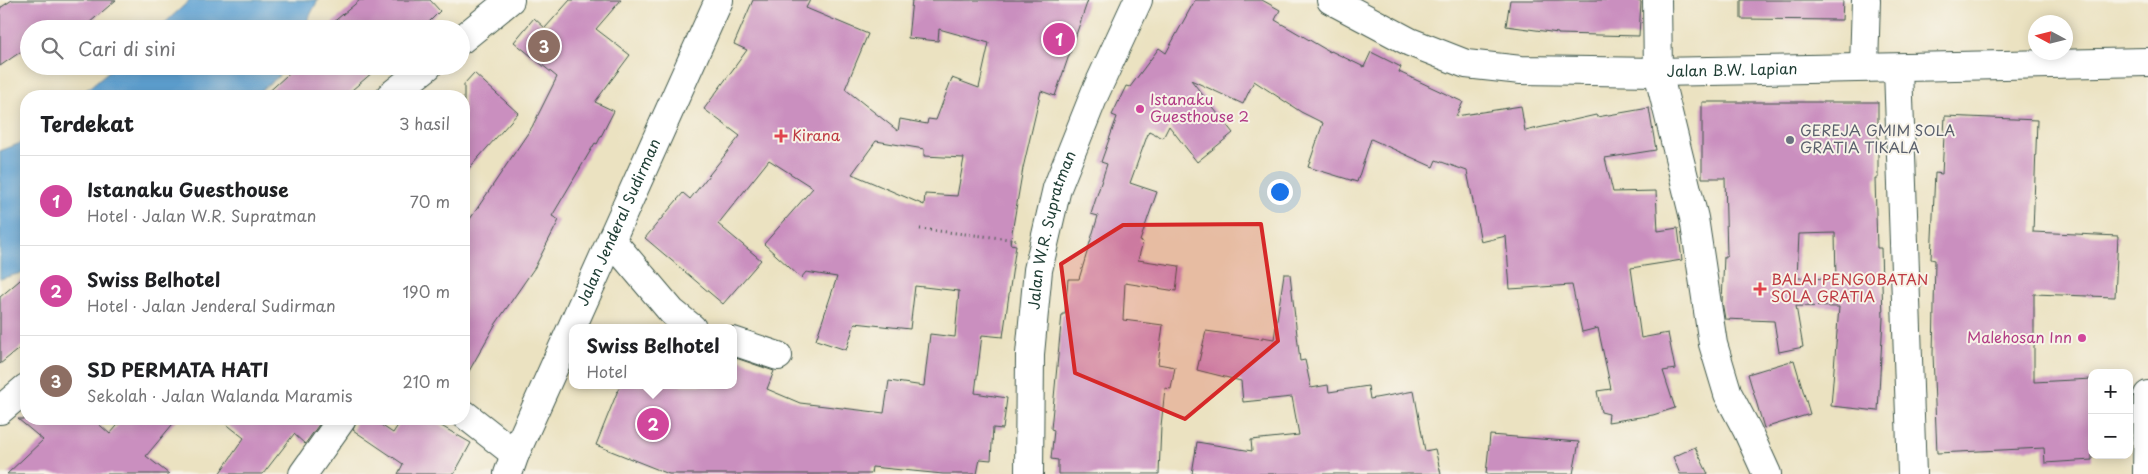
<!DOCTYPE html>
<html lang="id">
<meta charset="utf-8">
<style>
:root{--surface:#fff;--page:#f2f2f2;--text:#202124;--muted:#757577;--line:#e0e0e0;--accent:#7c3aed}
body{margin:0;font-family:"Playpen Sans",sans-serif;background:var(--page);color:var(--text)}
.controls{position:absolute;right:15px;bottom:15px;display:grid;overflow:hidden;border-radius:10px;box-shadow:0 2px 12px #0003}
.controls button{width:45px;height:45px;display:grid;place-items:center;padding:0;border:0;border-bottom:1px solid var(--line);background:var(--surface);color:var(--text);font:25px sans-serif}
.compass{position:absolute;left:2028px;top:15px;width:45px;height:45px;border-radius:50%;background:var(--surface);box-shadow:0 2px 12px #0003;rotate:277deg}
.you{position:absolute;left:1279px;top:191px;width:18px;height:18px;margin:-12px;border:4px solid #fff;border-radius:50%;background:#1a73e8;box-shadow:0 0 0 8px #1a73e833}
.badge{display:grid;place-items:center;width:32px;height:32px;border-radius:50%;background:var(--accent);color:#fff;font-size:16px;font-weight:700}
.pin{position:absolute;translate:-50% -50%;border:2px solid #fff;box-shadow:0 1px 5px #0006}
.popup{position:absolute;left:569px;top:324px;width:168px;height:65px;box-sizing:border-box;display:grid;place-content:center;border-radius:10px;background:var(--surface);filter:drop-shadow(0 1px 4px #0005);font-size:16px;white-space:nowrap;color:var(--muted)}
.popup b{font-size:19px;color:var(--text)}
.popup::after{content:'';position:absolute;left:50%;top:100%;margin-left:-10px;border:10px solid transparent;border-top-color:var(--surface)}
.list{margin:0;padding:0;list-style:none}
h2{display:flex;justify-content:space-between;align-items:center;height:65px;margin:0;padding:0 20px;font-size:21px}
h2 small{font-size:16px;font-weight:400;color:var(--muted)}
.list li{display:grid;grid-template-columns:32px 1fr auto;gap:15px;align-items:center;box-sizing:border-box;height:90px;padding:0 20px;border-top:1px solid var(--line)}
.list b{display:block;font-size:19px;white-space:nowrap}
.list p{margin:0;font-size:16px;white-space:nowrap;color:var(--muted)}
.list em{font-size:16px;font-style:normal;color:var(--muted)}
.icon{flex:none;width:28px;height:28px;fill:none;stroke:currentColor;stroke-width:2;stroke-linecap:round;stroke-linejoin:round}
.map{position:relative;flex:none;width:2148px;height:474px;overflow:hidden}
.search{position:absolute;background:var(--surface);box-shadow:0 2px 12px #0003;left:20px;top:20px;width:450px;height:55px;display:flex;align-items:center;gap:12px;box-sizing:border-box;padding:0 18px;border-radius:28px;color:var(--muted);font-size:19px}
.panel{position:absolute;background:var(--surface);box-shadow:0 2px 12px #0003;left:20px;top:90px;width:450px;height:335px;border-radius:20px}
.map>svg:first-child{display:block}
.water{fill:#5ea2d3;stroke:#3e7084}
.building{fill:#ca8fbf;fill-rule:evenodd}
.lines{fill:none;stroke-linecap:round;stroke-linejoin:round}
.minor-casing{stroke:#3e5649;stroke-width:30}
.highway-casing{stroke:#3e5649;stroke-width:30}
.path{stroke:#3e5649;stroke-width:3;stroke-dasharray:1 4;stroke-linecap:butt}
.minor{stroke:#fff;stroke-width:28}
.highway{stroke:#fff;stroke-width:28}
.marked{fill:#d62828;fill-opacity:0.2;stroke:#d62828;stroke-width:4;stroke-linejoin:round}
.hotel-dot{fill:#d1479c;stroke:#f7f3e8;stroke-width:2}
.health-dot{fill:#e0444e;stroke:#f7f3e8;stroke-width:2}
.worship-dot{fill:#6b7280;stroke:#f7f3e8;stroke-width:2}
.labels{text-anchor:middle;stroke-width:4;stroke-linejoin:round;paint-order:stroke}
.street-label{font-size:15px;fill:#1f3d34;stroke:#f7f3e8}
.hotel-label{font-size:15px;fill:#b23c85;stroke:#f7f3e8;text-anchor:start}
.worship-label{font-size:15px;fill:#5b616d;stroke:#f7f3e8;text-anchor:start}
.health-label{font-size:15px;fill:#be3a42;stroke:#f7f3e8;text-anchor:start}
</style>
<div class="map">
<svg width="2148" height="474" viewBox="0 0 2148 474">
<rect width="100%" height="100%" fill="#f7f3e8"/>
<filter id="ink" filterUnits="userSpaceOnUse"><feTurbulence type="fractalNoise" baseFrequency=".02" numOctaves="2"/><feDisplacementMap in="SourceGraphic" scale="10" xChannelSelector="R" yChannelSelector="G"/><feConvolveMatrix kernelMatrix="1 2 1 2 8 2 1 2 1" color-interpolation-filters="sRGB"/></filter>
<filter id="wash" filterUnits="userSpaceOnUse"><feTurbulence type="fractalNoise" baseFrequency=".0096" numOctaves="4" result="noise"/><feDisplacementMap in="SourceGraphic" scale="20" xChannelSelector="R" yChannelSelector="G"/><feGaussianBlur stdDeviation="1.12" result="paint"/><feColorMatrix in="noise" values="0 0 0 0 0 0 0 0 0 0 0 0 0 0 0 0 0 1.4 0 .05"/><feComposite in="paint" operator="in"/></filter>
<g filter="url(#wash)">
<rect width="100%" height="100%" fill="#ebe2c1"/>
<path class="water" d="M190,0H318L303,29H158Z
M115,66H283L278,77L254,96H79Z
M26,141V269L21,273L0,279V151Z"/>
<g id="blocks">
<path class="building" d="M12,0H116L82,29H29V46L0,66V8Z
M360,0H430L440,11L422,29H325Z
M570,0H621L596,29L630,55L595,102L614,111L597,144L595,143L552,216L559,220L535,267L495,325L464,380V228L532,127L557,77L514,42L534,18L545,28Z
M753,0H810L806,8L868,34L845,89L898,131L900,119L927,124L928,119L936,120L952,78L979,88L989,43L939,29L938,41L908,38L912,0H1088L1055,96L1041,91L1023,168L1010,244L1016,245L1003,337L982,335L975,393L1007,398L1003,429L993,428L991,460L980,459L977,474H943L872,467L871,474H669L596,445L620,385H733V357L774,371L767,389L800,403L884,413L889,381L924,386L930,334L955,337L959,291L915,286L910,329L855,323L846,350L816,340L837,277L806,272L801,278L764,244L813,188L769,160L718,224L761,260L723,304L645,238L683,193L690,199L740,136L704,109L747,50L734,44ZM876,141L924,149V156L964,158L957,196L925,194L924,205L852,174Z
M1195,0H1262L1280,10L1275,20L1330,52L1331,51L1364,67L1371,52L1401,67L1399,72L1463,102L1456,116L1521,106L1525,131L1596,115L1597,117L1649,108L1656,150L1605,158L1613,192L1656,191L1658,231L1678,228L1682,260L1631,268L1641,338L1668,333L1675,369L1663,371L1675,408L1653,415L1608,422L1609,414L1601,412L1597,391L1611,389L1598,328L1582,332L1572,285L1510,289L1506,236L1481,242L1467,171L1436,160L1433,167L1371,139L1357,182L1308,167L1323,123L1301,112L1254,81L1243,104L1191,80L1233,133L1197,162L1169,126L1163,138L1149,131L1130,183L1157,192L1140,241L1143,242L1138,260L1179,266L1176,291L1125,283L1123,320L1163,325L1158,364L1175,367L1171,389L1165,388L1161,426L1159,474H1058V460L1051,459L1054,430L1051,429L1062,314H1065L1068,279H1079L1098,216L1091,214L1107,164L1101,162L1117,117L1112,115L1126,86L1130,87L1159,48L1166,53Z
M1510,0H1635L1641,2L1639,36L1558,34V33L1506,26Z
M1741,0H1843L1842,20L1741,19Z
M297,66H380L345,96H264Z
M474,73L518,113L464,174V84Z
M1702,102H1878V178H1875L1877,248H1881L1883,318L1878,411L1831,406L1839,307L1796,306L1803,347L1779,352L1774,321L1725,319L1722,302L1724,256H1727L1725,178H1702ZM1835,233L1836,279L1797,278L1799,234Z
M1945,116L2037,120L2033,232L2118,236L2115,297L2034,294V382L2092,379V460L2045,463L2044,448L1937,453L1933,354L1935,260L1931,259L1935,173L1942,174Z
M1284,274H1290L1300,361L1305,360L1311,388L1328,385L1329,392L1368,386L1370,399L1414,391L1425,451L1435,449L1441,474H1192L1197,442L1252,451L1251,440L1299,435L1292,397L1243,402L1241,381L1197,370L1206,331L1262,339V337L1274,339Z
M26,275V343L0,364V297Z
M1794,360L1810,414L1764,428L1748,374Z
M18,419H93L110,434L123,419H177L146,456L169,474H7L43,440Z
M220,419H323L305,444L294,434L263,474H219L244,438Z
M357,419H372L393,433L402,419H429L471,443L454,474H398L403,464L353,430Z
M1490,435L1579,442L1573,474H1486Z
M1695,447L1708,474H1680L1673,457Z"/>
</g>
</g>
<g filter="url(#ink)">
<use href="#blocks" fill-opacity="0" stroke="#3e5649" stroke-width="1"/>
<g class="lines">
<defs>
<g id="minor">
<path id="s1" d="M1331,0L1410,42L1466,64L1521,70L1658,72L2148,62"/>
<path d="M1657,0L1658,72L1694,218L1713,344L1728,394L1747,430L1767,474"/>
<path d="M461,40L510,0"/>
<path d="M1864,67L1866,0"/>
<path d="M1898,69L1912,474"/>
<path d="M390,96L428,66"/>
<path d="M612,241L672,312L692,328"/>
<path d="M733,341L778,356"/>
<path d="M0,410L26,388"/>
<path d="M464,414L515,454"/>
<path d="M303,474L342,419"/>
<path id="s2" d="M1029,474L1030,354L1038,270L1057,188L1095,93L1138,0"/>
<path d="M2147,474L2148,395"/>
</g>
<g id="highway">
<path id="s3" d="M508,474L515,454L719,0"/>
</g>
</defs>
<use href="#minor" class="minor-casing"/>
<use href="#highway" class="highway-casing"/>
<path class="path" d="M920,229L1019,240"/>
<use href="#minor" class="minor"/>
<use href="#highway" class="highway"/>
</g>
</g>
<path class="marked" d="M1261,224L1278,341L1185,419L1075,373L1061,264L1123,225Z"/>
<g class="hotel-dot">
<circle cx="1140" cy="109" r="5"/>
<circle cx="2082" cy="338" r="5"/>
</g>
<g class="health-dot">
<path d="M778.5 128.5h5v5h5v5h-5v5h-5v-5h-5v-5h5z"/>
<path d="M1757.5 281.5h5v5h5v5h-5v5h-5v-5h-5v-5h5z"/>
</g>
<circle class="worship-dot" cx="1790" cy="140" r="5"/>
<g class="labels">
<g class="street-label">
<text dy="5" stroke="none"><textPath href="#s1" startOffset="416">Jalan B.W. Lapian</textPath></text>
<text dy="5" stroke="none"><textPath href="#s3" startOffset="275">Jalan Jenderal Sudirman</textPath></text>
<text dy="5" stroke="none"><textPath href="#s2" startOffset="246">Jalan W.R. Supratman</textPath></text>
</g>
<g class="hotel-label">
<text x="1150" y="105">Istanaku<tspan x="1150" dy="17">Guesthouse 2</tspan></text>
<text x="2072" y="343" text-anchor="end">Malehosan Inn</text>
</g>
<g class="worship-label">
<text x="1800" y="136">GEREJA GMIM SOLA<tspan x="1800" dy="17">GRATIA TIKALA</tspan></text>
</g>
<g class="health-label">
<text x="792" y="141">Kirana</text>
<text x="1771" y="285">BALAI PENGOBATAN<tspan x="1771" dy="17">SOLA GRATIA</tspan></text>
</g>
</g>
</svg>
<div class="controls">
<button>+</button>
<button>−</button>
</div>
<svg class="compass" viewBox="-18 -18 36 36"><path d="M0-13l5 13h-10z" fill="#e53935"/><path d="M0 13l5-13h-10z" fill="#757577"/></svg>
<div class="you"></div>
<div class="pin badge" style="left:1059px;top:39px;background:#d1479c">1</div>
<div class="pin badge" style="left:653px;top:424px;background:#d1479c">2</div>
<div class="popup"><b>Swiss Belhotel</b>Hotel</div>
<div class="pin badge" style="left:544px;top:46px;background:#8d6e63">3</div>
<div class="search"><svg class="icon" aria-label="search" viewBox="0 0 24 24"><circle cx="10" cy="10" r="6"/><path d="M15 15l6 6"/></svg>Cari di sini</div>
<section class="panel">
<h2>Terdekat<small>3 hasil</small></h2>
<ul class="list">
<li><span class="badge" style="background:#d1479c">1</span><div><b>Istanaku Guesthouse</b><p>Hotel · Jalan W.R. Supratman</p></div><em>70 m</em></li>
<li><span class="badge" style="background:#d1479c">2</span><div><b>Swiss Belhotel</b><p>Hotel · Jalan Jenderal Sudirman</p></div><em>190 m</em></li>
<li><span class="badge" style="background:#8d6e63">3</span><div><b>SD PERMATA HATI</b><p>Sekolah · Jalan Walanda Maramis</p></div><em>210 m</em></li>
</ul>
</section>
</div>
